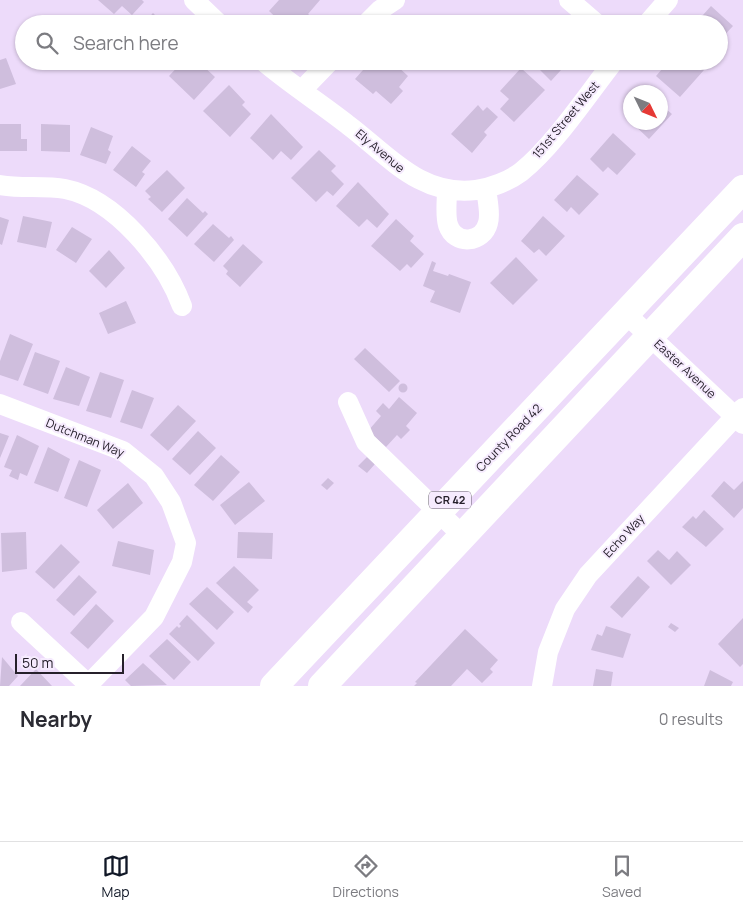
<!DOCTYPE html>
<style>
:root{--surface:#fff;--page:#f2f2f3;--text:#2b2b33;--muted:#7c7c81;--line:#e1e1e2;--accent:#111827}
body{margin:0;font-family:Manrope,sans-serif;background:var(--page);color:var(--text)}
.compass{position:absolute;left:623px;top:85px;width:45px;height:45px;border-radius:50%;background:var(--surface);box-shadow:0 1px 4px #0004;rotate:133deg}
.scale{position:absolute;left:15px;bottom:12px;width:109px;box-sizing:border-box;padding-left:5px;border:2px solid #26202b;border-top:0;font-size:14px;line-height:18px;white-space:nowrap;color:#26202b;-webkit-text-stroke:4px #f6ebfe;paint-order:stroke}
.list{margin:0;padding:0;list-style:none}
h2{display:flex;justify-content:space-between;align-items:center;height:65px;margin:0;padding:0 20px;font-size:21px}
h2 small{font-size:16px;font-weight:400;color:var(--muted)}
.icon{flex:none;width:28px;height:28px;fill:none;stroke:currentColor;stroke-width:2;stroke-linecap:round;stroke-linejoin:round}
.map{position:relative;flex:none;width:743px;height:686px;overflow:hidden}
.search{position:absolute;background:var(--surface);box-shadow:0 1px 4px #0004;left:15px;right:15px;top:15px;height:55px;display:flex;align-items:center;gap:12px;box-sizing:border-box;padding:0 18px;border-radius:28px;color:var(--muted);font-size:19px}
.sheet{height:155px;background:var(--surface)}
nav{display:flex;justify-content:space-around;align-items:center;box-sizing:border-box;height:70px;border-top:1px solid var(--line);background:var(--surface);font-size:14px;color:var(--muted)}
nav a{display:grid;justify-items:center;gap:2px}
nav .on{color:var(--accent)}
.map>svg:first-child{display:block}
.building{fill:#cfbedd}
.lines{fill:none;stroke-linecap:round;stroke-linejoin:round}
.minor{stroke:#fff;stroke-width:20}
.highway{stroke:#fff;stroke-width:28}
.labels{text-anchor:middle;stroke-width:4;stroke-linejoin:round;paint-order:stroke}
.shield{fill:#f6ebfe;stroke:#645d6a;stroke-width:1}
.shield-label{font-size:11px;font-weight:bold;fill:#26202b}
.street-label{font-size:12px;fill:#26202b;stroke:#f6ebfe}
</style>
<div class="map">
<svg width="743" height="686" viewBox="0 0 743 686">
<rect width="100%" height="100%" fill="#eddbfa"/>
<path class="building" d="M98,0H142L144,2L132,15L122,6L114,14Z
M279,0H320L308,14L313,18L309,24H283L269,11Z
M711,6L733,26L719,41V24H695Z
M153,13L164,24H143Z
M6,58L16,84L0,89V60Z
M183,61H187L196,69L201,64L215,77L194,100L169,76Z
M371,61H397L395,64L408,76L399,87L403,91L391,104L376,91L373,94L355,79Z
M531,61H561L557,66L561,70L551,81Z
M669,61H694L704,70L680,97L656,76Z
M521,68L545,90L514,122L500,109L509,99L500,91Z
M229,85L245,102L242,105L251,114L230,137L203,111Z
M660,104L672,114L649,139L631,122H660Z
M478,105L483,111L487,107L498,117L484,132L487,135L472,153L451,134Z
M271,114L303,147L291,160L281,151L273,160L250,138Z
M0,124H21V139H27V151H0Z
M41,124L70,125V152L41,151Z
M91,127L113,136L108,150L111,152L106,164L80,155Z
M613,133L636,154L617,175L608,167L603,172L590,159Z
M132,146L151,161L142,172L145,174L136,187L113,170Z
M319,150L336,166L331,171L344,184L333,196L327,191L316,202L291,178Z
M167,170L185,188L162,212L148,199L151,197L145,191Z
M577,175L599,194L579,215L571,207L567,212L554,200Z
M358,182L389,214L377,228L367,219L359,227L336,206Z
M187,198L203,213L205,211L208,214L187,237L168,219Z
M23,216L52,222L46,248L17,242Z
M543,216L565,236L546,256L539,249L534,253L521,241Z
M0,217L9,220L2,245L0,244Z
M396,219L414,236L410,241L424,254L411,268L407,264L400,271L371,246Z
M213,224L229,238L231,236L234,240L214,262L194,244Z
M72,227L92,239L76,263L56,250Z
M243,244L263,262L240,287L226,274L228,271L223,266Z
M109,250L125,268L106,288L89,271Z
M516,257L538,280L513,305L490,283Z
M432,261L436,263L433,271L448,276L449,274L471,282L460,313L430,302L435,291L423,286Z
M126,301L136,323L108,334L99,313Z
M10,334L33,344L18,381L0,375V361Z
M365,348L400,381L389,392L354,359Z
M35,352L60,361L48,394L23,385Z
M66,367L90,377L79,406L53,399Z
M100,372L124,380L111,418L86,411Z
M398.5 388a4.5 4.5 0 1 1 9 0a4.5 4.5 0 1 1-9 0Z
M132,390L154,398L142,429L120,422Z
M399,397L417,413L406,426L410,430L401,439L397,435L386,447L368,431L381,416L376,411L383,403L389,409Z
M178,405L196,421L168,451L150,435Z
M198,431L216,448L190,475L172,459Z
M0,433L9,436L0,458Z
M17,435L39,446L27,476L20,473L18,480L9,476L12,470L4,467Z
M48,447L70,459L58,492L34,483Z
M221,455L240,472L213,501L194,485Z
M367,457L375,464L367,473L358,466Z
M79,460L101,470L87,507L64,498Z
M328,478L334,483L327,490L321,485Z
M724,481L734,490L743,481V508L734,518L711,496Z
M249,482L265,501L235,525L220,505Z
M128,483L143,503L113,529L97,510Z
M704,510L724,529L706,547L682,527L693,516L696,519Z
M26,532L27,569L2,572L1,533Z
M238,532L273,533L272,559L237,558Z
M118,541L154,550L150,575L112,566Z
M61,544L80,562L54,589L35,572Z
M658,550L669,560L677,551L691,565L671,585L647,561Z
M234,566L259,590L247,602L253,607L248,613L216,583Z
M79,575L97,592L74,616L56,600Z
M638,576L650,587L622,618L610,607Z
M207,587L234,612L217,630L189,604Z
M96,604L114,621L88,649L70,633Z
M187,615L215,643L198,661L169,634L177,626L179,628L181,626L179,624Z
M743,618V664L740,667L718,644Z
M671,623L679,628L675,632L668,627Z
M606,626L631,634L623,658L591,650L597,634L602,636Z
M465,629L498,660L490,669L493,672L482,683L467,669L451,686H414L417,683L415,682Z
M167,639L191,662L174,680L149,656Z
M2,657L18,676L9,686H0Z
M143,663L167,685L131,686L125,680Z
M36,669L52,686H20Z
M596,669L613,672L611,686H593Z
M710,670L733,682L731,686H704Z"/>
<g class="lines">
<path class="minor" d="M194,0L219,24
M569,0L597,24
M366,24L380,10L395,0
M647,24L668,0
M263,61C290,84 320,103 348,125C388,155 420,197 476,190C491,188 509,181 521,172C553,147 588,94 614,61
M302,90L330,61
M0,185C21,189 44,185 65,189C115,199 165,260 182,306
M447,190C447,201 445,215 448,225C455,246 483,243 488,223C491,213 487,199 486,188
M626,314L743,424
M348,402L366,442L463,536
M0,404L123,451L154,476L171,502L186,543L182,562L154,617L87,686
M21,622L89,685
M542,686L548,652L565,609L588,575L743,408"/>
<path class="highway" d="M274,686L743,189
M322,686L743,237"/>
</g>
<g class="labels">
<rect class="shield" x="429" y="491.5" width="42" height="17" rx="4"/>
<g class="shield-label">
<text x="450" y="504">CR 42</text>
</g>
<g class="street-label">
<text transform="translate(566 120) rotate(-50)" y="4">151st Street West</text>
<text transform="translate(380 151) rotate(40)" y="4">Ely Avenue</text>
<text transform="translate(685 369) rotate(43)" y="4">Easter Avenue</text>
<text transform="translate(85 438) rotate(22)" y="4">Dutchman Way</text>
<text transform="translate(509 438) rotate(-46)" y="4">County Road 42</text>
<text transform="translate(624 536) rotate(-47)" y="4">Echo Way</text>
</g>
</g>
</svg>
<svg class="compass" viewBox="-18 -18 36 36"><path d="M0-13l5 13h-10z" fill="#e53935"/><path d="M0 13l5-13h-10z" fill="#7c7c81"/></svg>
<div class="scale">50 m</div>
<div class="search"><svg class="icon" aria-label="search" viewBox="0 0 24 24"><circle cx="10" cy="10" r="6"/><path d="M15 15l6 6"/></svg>Search here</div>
</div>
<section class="sheet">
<h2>Nearby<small>0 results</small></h2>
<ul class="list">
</ul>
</section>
<nav>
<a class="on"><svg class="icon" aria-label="map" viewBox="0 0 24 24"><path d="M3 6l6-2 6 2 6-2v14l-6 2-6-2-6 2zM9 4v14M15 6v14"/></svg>Map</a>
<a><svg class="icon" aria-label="directions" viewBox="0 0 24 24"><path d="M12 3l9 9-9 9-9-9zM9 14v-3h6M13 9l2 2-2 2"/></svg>Directions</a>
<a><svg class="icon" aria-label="saved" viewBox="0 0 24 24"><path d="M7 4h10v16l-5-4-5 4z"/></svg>Saved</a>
</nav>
